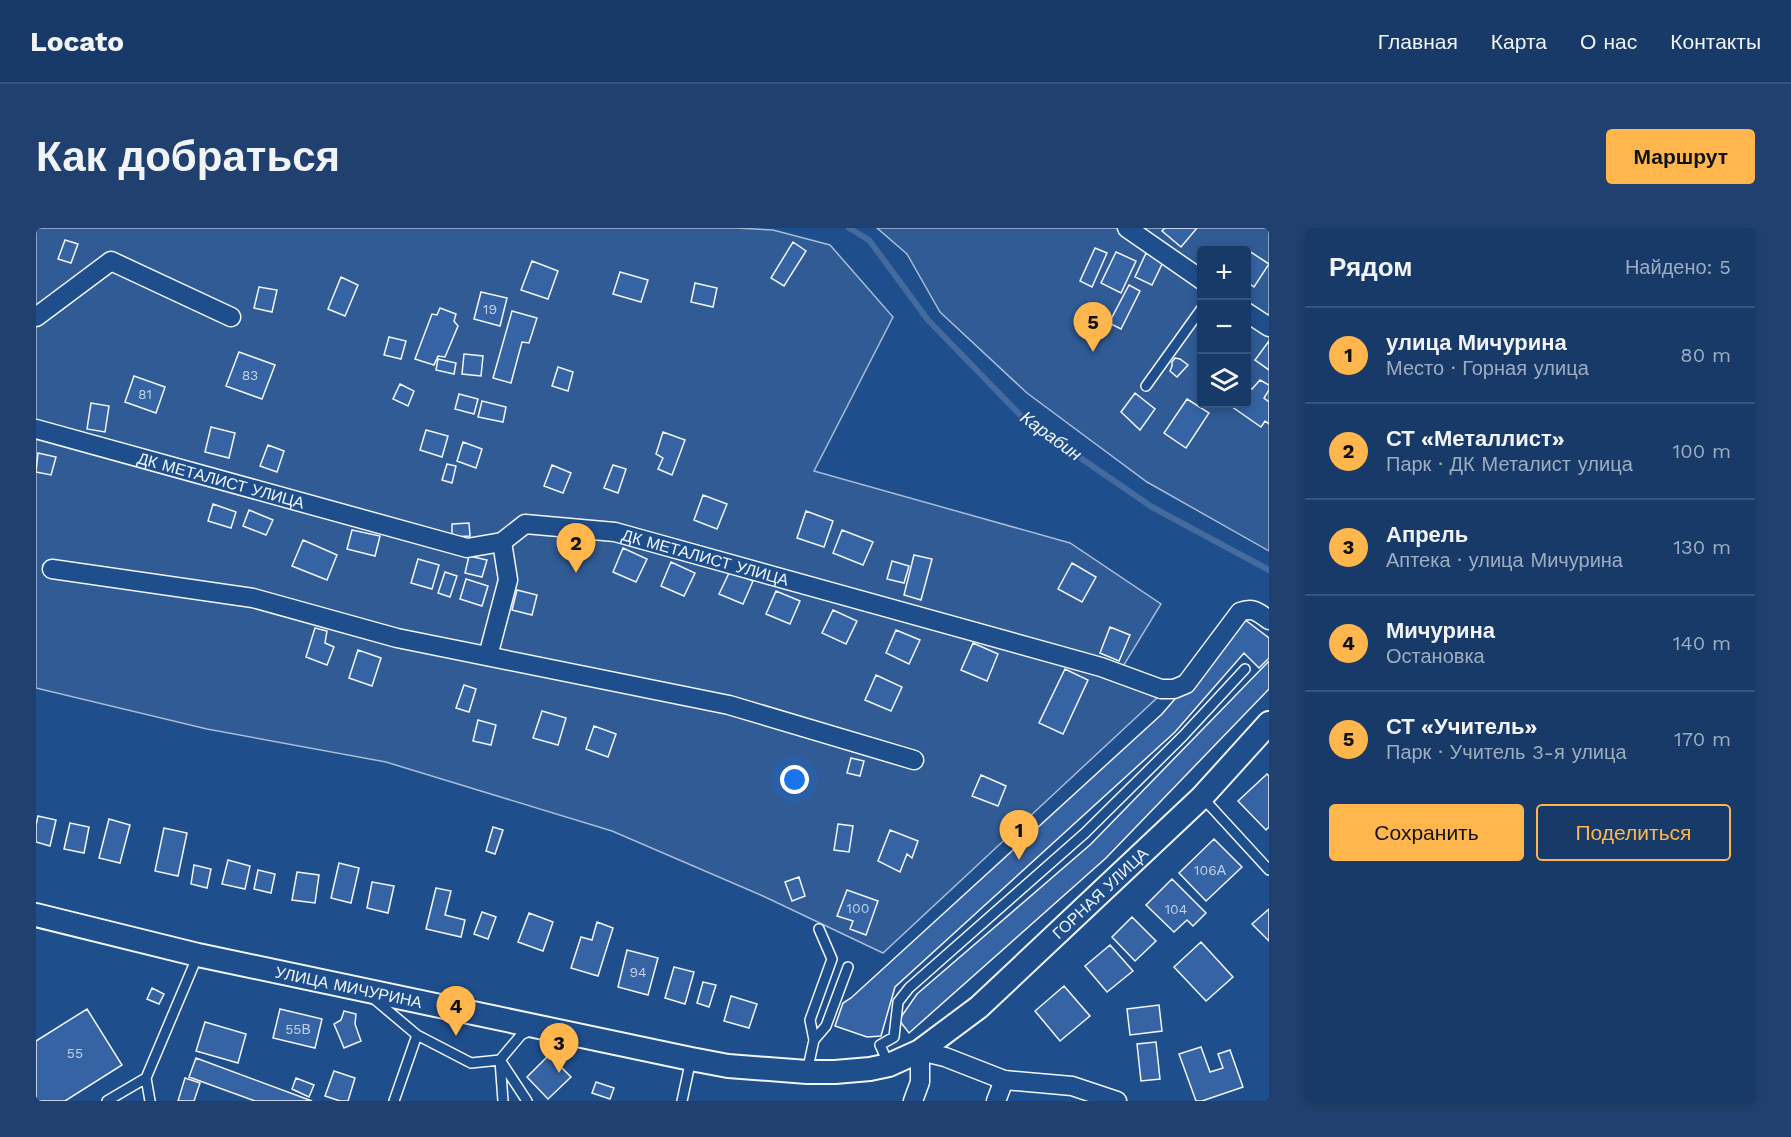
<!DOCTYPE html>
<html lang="ru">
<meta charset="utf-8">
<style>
:root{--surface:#173a69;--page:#20416f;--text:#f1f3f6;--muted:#9eadc0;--line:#36547d;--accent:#ffb74d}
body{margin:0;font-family:"Work Sans",sans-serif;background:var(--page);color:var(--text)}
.controls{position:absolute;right:18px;top:18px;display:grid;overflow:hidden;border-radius:6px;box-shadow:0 3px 9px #0003}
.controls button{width:54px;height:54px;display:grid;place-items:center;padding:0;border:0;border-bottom:2px solid var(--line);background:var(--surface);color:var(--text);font:30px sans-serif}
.you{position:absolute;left:759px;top:552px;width:21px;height:21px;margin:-15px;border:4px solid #fff;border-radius:50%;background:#1a73e8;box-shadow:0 0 0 9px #1a73e833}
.badge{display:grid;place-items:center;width:39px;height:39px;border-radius:50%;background:var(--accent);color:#111;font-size:20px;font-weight:700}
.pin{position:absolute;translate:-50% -50px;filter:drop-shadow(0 2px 3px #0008)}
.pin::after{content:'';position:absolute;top:32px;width:21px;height:18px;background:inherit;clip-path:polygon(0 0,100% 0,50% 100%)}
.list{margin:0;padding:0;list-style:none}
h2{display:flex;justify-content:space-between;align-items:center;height:78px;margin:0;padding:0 24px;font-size:26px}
h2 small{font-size:20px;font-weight:400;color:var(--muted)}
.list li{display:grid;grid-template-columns:39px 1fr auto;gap:18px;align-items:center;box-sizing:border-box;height:96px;padding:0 24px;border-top:2px solid var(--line)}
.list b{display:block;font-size:22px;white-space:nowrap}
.list p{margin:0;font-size:20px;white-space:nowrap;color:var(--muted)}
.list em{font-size:20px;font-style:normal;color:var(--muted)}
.actions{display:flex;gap:12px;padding:18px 24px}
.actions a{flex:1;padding:14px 0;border:2px solid var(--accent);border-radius:6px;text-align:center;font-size:21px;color:var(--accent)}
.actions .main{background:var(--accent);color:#111}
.icon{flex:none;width:33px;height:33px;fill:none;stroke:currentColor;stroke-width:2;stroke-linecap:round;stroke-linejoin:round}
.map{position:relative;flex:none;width:1233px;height:873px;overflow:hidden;border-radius:6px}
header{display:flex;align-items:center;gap:36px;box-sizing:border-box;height:84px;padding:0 30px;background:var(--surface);border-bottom:2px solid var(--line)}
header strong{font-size:28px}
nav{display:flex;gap:33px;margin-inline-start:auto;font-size:21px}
.intro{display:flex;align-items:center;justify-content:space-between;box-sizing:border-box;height:144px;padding:0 36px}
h1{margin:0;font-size:42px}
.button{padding:15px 27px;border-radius:6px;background:var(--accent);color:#111;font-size:21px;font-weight:700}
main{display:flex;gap:36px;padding:0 36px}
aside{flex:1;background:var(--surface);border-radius:6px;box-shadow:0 3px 9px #0003}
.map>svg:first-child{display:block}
.green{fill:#305b95;stroke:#a8bbd7;stroke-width:1.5;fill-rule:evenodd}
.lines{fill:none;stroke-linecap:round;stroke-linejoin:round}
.stream{stroke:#446ba0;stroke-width:6}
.building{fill:#3563a3;stroke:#f2f6ff;stroke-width:1.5}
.service-casing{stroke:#f2f6ff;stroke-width:12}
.minor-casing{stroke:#f2f6ff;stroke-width:21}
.tertiary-casing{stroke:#f2f6ff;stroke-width:26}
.service{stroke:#1f4e8c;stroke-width:9}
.minor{stroke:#1f4e8c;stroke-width:18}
.tertiary{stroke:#1f4e8c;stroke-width:22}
.labels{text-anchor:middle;stroke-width:4.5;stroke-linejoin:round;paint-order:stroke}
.number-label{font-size:14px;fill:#c3d1e8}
.street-label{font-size:16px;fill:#f2f6ff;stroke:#1f4e8c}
.water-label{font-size:18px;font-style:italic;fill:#f2f6ff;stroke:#1f4e8c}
</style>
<header>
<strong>Locato</strong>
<nav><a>Главная</a><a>Карта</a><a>О нас</a><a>Контакты</a></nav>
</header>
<div class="intro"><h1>Как добраться</h1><a class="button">Маршрут</a></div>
<main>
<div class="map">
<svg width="1233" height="873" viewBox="0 0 1233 873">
<rect width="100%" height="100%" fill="#1f4e8c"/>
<path class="green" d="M0,0H701L737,2L794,17L857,89L778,243L1034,315L1125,376L1078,453L1122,469L847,725L727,668L576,603L350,534L171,501L0,460Z
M841,0H1233V323L1111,254L991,165L904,84L871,26ZM1166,22H1210V176H1166Z"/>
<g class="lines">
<path class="stream" d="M813,0L833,12L892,92L989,192L1116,279L1233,342"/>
</g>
<path class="building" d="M1129,0H1161L1145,19L1126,3Z
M29,12L42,16L35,35L22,31Z
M757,14L770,23L748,58L735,50Z
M1207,19L1233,36L1218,59L1210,53V22H1205Z
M1059,20L1071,25L1056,59L1044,53Z
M1080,24L1100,33L1085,65L1065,55Z
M1110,25L1127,34L1116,57L1099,49Z
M496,33L522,43L512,71L485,62Z
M584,44L612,52L605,74L577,66Z
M305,49L322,57L309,88L292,81Z
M659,55L681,60L677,79L655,74Z
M1093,57L1104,63L1085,101L1073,95Z
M223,59L241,62L236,84L218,80Z
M445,64L471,70L464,98L438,91Z
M404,80L420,86L418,93L422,98L409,129L402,128L398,137L379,131L396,86L401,87Z
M476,83L501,90L493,115L486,114L475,155L457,150Z
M353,109L370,113L365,131L348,127Z
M1233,113V142L1219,132Z
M203,124L239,137L226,171L190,158Z
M428,126L447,128L445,148L426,146Z
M1139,130L1144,131L1152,137L1141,149L1134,143L1136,138V134Z
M402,131L420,135L418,146L400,142Z
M522,139L537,144L532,163L516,158Z
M98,148L129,159L120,185L89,174Z
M1224,152L1233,157V162L1228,170L1233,174V196L1229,193L1225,199L1192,176H1210V158L1216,161Z
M364,156L378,163L372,178L357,171Z
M1099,165L1119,181L1104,202L1085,184Z
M423,166L442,171L438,186L419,181Z
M1151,171L1173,185L1150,220L1128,205Z
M446,173L470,179L467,194L442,189Z
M55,175L73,178L69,204L51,201Z
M175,199L199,205L193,230L169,224Z
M390,202L412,208L406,229L384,222Z
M627,204L649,212L636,247L622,241L627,230L620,226Z
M427,214L446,221L440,240L421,233Z
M232,217L248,223L241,244L224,238Z
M2,225L20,229L15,247L0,244Z
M411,236L420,238L416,255L406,252Z
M516,237L535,245L527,265L508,258Z
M577,237L590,241L582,265L568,260Z
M667,267L691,276L681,301L658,292Z
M177,276L200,284L195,300L172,293Z
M213,282L237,292L230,307L207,298Z
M770,283L797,293L788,319L761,310Z
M433,295L434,308L416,309V296Z
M316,302L344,308L339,328L311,321Z
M806,302L837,314L827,337L797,325Z
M267,312L301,327L291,352L256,338Z
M587,320L611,331L600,354L577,344Z
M878,327L896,331L885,372L868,367Z
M433,328L451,332L446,349L429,345Z
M382,331L403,337L396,361L375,355Z
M856,333L873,338L868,355L851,351Z
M635,334L659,345L648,368L625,358Z
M1036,335L1060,349L1046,374L1022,361Z
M694,343L717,353L707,376L683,366Z
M409,344L421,348L414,369L402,365Z
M430,351L452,358L446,378L424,371Z
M481,362L501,367L496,387L476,382Z
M740,363L764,373L754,396L730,386Z
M797,382L821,393L810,416L786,405Z
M1208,391L1233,410V430L1223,440L1208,425L1139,504L859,759L845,808L831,809L799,798L807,775L815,770L1126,486Z
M1074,399L1094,407L1083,433L1064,425Z
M279,400L291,403L289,415L298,419L291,437L270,429Z
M860,402L884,412L873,436L850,425Z
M937,415L962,426L951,453L925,442Z
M322,422L345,430L336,458L313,450Z
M1233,433V461L1070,630L873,805L863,792L881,766L1055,616Z
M1029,441L1052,452L1027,506L1003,495Z
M840,447L866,459L855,483L829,472Z
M428,457L440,461L433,484L420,480Z
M506,483L530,490L522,517L497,510Z
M442,492L460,497L455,517L437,513Z
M558,498L580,506L572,529L550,521Z
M815,530L828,533L824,548L811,545Z
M1231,546L1233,548V599L1230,602L1202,573Z
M945,547L970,558L962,578L936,568Z
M2,588L20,592L14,618L0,614V597Z
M73,591L94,597L84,635L63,630Z
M34,595L53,599L48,625L28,621Z
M802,596L817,598L813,624L798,622Z
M457,599L467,602L459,626L450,623Z
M128,600L151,605L142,648L119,643Z
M854,602L882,613L876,630L871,626L864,644L842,633Z
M1178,611L1206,639L1170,673L1143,645Z
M192,632L214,638L209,661L186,656Z
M303,635L323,640L315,675L295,670Z
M158,637L175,641L171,660L155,656Z
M222,642L239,646L235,665L218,661Z
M261,644L283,647L279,675L256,672Z
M763,649L769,668L756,673L749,654Z
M1136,651L1170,685L1157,698L1151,692L1138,704L1110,677Z
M336,654L358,658L352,685L331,680Z
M400,660L415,663L409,687L429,692L425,709L390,701Z
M811,662L842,673L830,707L814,701L817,693L801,688Z
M1233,681V713L1216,696Z
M446,684L460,689L452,711L438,706Z
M493,685L517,694L507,723L482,714Z
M1096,689L1120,713L1099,733L1076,709Z
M561,694L577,700L562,748L535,740L545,709L556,712Z
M1165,714L1197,749L1170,773L1138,739Z
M1074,717L1097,743L1071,764L1049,738Z
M591,722L622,730L612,767L582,759Z
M638,739L658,744L649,776L629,770Z
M667,754L680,757L673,779L661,775Z
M1028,758L1054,788L1024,813L999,783Z
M116,760L128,766L123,776L111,771Z
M695,768L721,776L713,800L688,793Z
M1123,777L1126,803L1094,807L1091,781Z
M51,781L86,837L29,873H0V813Z
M244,781L286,791L279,820L237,810Z
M308,783L320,786L319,796L325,813L308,820L298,796L305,792Z
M169,794L210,806L202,835L160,823Z
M1120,814L1124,851L1105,853L1101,816Z
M1165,819L1174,844L1187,840L1182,826L1194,822L1207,859L1166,873H1160L1143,826Z
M513,827L535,849L512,871L491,849Z
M160,830L276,873H219L153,849Z
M298,843L319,850L312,873H304L289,868Z
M149,850L164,855L158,873H142Z
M260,850L278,857L273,869L256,861Z
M560,854L578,860L574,871L556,865Z"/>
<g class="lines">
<defs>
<path id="service" d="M1110,158L1166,80
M1166,569L1233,642
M337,770L381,807L435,835L464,832L485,807L497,801
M778,812L774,792L796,731L783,701
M853,837L844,817L858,809L862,774L873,760L1049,605L1147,508L1209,441
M771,844L778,812L790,798L812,739
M110,850L114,873
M71,873L110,850L162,727
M358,873L381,807
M467,873L464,832L491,873
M646,873L655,831"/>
<g id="minor">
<path d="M1091,0L1166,52"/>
<path d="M1210,84L1233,99"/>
<path d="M0,89L75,33L195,89"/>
<path id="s1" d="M0,201L431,320L466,314L489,296L579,304L1065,439L1125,461H1138L1150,456L1204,384C1217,379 1222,384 1233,392"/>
<path d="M16,341L217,370L361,410L693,477L878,532"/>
<path d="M452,428L472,352L466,314"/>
<path d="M877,873L884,854V823L909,829L968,852L1036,858L1081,873"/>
<path d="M960,873L968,852"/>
</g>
<g id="tertiary">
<path id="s2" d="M0,687L162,727L655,831L692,838L771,844H799L834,841L853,837L884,823L943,779L1166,569L1233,495"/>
</g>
</defs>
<use href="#service" class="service-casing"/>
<use href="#minor" class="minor-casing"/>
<use href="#tertiary" class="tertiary-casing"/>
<use href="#service" class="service"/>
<use href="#minor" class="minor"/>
<use href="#tertiary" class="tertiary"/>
</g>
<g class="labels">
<g class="number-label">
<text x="454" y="86">19</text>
<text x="214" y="152">83</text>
<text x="109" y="171">81</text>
<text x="1174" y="647">106А</text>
<text x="822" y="685">100</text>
<text x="1140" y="686">104</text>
<text x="602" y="749">94</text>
<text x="262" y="806">55В</text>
<text x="39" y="830">55</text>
</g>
<g class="street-label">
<text dy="6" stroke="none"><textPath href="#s1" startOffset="192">ДК МЕТАЛИСТ УЛИЦА</textPath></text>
<text dy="6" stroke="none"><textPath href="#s1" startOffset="696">ДК МЕТАЛИСТ УЛИЦА</textPath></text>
<text dy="6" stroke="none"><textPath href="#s2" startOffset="1144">ГОРНАЯ УЛИЦА</textPath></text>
<text dy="6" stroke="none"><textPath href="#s2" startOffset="321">УЛИЦА МИЧУРИНА</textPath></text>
</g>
<g class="water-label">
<text transform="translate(1015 208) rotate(36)" y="6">Карабин</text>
</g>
</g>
</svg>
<div class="controls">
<button>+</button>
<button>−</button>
<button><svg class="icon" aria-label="layers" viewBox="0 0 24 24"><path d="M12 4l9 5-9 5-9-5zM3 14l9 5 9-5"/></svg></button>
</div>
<div class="you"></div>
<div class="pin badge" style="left:983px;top:632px">1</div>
<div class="pin badge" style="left:540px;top:345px">2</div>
<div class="pin badge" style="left:523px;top:845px">3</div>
<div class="pin badge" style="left:420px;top:808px">4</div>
<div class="pin badge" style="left:1057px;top:124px">5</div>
</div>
<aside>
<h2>Рядом<small>Найдено: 5</small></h2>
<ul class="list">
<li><span class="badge">1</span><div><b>улица Мичурина</b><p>Место · Горная улица</p></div><em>80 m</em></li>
<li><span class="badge">2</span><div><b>СТ «Металлист»</b><p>Парк · ДК Металист улица</p></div><em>100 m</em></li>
<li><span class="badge">3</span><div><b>Апрель</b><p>Аптека · улица Мичурина</p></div><em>130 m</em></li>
<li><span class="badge">4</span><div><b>Мичурина</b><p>Остановка</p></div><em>140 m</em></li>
<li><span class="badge">5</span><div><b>СТ «Учитель»</b><p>Парк · Учитель 3-я улица</p></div><em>170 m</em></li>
</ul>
<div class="actions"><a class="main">Сохранить</a><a>Поделиться</a></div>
</aside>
</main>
